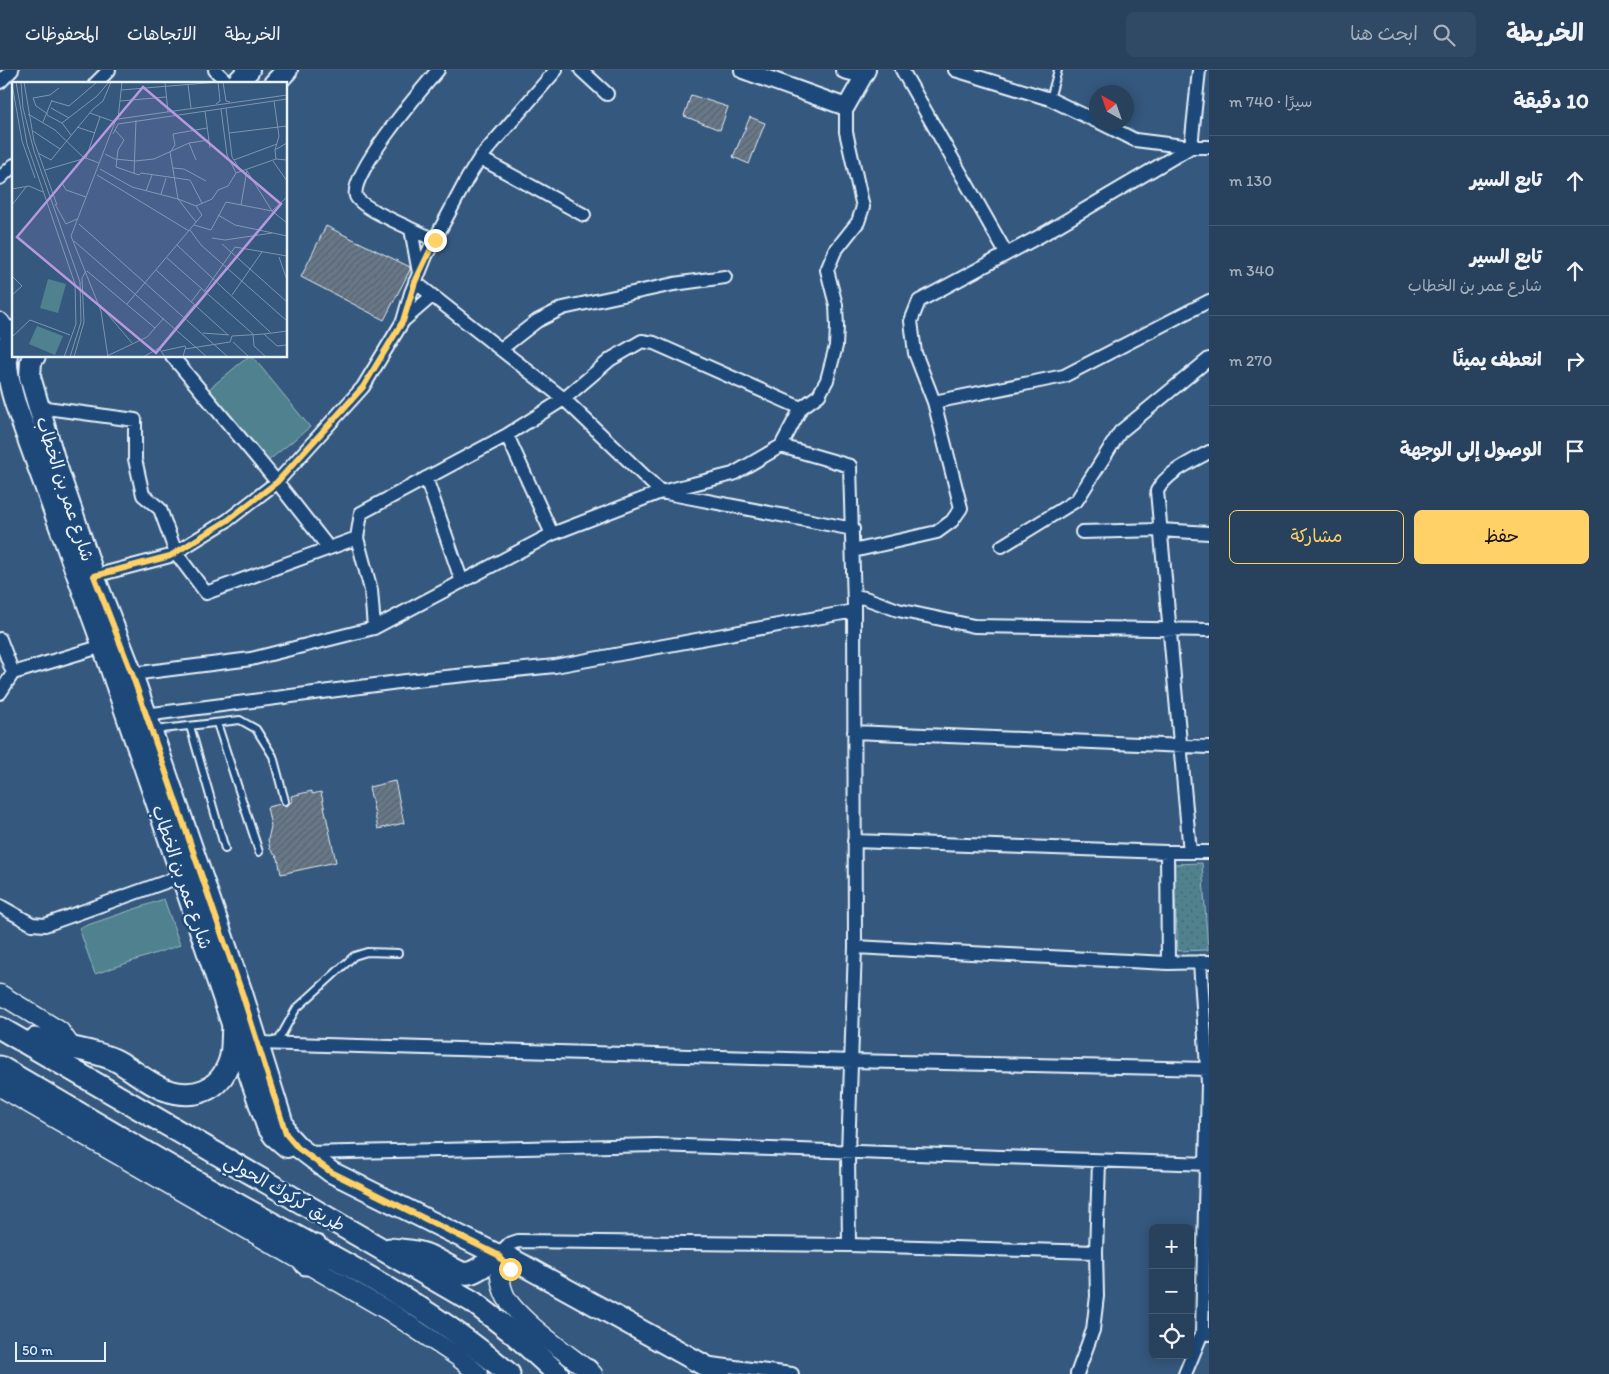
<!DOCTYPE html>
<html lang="ar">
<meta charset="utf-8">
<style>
:root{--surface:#28425e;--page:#304964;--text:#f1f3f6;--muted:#a5b0bc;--line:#445b73;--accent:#ffd166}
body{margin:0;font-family:Itim,"Playpen Sans Arabic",sans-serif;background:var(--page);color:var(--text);direction:rtl}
.controls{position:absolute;right:15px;bottom:15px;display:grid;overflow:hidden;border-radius:8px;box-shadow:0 2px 12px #0003}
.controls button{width:45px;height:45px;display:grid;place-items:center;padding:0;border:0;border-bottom:1px solid var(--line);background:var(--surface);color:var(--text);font:25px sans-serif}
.compass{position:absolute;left:1089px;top:15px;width:45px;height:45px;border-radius:50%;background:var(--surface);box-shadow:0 2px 12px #0003;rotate:320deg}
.scale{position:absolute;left:15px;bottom:12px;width:91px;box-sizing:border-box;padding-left:5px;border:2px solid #e8f1f8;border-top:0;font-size:14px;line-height:18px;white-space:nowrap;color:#e8f1f8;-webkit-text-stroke:4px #1f4a7a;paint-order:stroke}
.stop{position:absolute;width:15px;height:15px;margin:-11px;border:4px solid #ffd166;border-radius:50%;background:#fff}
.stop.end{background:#ffd166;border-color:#fff;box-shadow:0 1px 5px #0008}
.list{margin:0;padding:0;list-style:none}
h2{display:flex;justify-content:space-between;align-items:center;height:65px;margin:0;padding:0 20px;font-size:21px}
h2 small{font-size:16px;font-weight:400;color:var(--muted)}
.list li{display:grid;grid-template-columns:32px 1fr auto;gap:15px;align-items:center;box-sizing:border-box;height:90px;padding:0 20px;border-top:1px solid var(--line)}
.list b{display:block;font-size:19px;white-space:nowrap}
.list p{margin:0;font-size:16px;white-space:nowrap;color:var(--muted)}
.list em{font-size:16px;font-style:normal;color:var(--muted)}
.actions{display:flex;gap:10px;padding:15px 20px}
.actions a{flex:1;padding:11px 0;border:1px solid var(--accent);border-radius:8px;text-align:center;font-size:18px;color:var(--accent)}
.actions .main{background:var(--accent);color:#111}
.icon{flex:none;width:28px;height:28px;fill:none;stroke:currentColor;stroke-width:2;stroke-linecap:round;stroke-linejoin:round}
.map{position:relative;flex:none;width:1209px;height:1304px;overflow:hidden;direction:ltr}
header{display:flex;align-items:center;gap:30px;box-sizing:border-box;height:70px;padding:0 25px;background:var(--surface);border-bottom:1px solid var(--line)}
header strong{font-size:24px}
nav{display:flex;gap:28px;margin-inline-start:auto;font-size:18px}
.search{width:350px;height:45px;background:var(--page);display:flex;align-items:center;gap:12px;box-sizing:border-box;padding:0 18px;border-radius:8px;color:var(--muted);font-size:19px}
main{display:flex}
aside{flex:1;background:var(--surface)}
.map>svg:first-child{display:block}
.green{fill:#4f828e;stroke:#9cbac3}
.garden{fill:url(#garden-dots);stroke:#9cbac3}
.building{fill:url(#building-hatch);stroke:#e8f1f8}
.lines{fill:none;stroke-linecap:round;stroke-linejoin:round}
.service-casing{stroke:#e8f1f8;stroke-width:10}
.minor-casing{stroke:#e8f1f8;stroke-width:16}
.tertiary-casing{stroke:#e8f1f8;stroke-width:20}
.secondary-casing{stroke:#e8f1f8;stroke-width:21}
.primary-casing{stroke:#e8f1f8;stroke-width:24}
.trunk-casing{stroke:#e8f1f8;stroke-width:25}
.service{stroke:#1f4a7a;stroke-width:6}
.minor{stroke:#1f4a7a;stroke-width:12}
.tertiary{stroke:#1f4a7a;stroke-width:16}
.secondary{stroke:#1f4a7a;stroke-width:18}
.primary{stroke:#1f4a7a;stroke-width:20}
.trunk{stroke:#1f4a7a;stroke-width:21}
.route{stroke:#ffd166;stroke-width:6}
.labels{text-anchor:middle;stroke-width:5;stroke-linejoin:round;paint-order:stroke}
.street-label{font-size:18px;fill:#e8f1f8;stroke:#1f4a7a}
.inset-road{fill:none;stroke:#7d95af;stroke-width:1}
.view{fill:#b798de;fill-opacity:0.15;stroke:#b798de;stroke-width:2.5}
.inset-edge{fill:none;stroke:#e8f1f8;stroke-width:2.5}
</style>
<header>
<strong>الخريطة</strong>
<div class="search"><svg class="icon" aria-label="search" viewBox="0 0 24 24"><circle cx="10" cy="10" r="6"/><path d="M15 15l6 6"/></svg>ابحث هنا</div>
<nav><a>الخريطة</a><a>الاتجاهات</a><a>المحفوظات</a></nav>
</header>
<main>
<aside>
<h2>10 دقيقة<small>سيرًا · 740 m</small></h2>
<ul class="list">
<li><svg class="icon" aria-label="ahead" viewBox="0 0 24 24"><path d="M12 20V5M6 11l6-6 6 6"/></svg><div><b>تابع السير</b></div><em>130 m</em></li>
<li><svg class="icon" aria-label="ahead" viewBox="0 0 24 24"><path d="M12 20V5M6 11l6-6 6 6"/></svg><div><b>تابع السير</b><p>شارع عمر بن الخطاب</p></div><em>340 m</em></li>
<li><svg class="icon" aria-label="right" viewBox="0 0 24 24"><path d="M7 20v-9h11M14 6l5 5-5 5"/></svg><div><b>انعطف يمينًا</b></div><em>270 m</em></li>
<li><svg class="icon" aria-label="arrive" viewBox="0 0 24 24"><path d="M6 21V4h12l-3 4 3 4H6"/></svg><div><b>الوصول إلى الوجهة</b></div></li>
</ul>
<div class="actions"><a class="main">حفظ</a><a>مشاركة</a></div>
</aside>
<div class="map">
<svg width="1209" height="1304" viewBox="0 0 1209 1304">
<defs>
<pattern id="garden-dots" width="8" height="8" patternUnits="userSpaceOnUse" patternTransform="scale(1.25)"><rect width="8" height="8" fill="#4f828e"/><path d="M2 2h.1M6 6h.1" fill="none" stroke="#4b686f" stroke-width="1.8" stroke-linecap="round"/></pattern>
<pattern id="building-hatch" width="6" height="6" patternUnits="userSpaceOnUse" patternTransform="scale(1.25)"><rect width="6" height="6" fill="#687888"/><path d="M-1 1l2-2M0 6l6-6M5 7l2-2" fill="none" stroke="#59626c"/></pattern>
</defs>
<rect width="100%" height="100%" fill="#35587e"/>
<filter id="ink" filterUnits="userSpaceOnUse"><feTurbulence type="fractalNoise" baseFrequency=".02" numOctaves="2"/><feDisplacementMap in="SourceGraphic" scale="10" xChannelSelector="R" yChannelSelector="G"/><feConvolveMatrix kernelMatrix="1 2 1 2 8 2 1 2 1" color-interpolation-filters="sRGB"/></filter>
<g filter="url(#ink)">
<path class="green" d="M249,286H252L310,357L268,391L209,319Z
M164,829L180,875L95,904L79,858Z"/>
<path class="garden" d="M1202,793L1208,880L1178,881L1173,794Z"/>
<path class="building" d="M691,25L728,37L720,60L684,46Z
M750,47L765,53L749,94L733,87Z
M326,156L410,197V200L384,250L301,207Z
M395,711L404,753L378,759L369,717Z
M312,721V724L321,722L336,792L281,804L278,788L270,779L268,770L271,756L267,737L281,734L287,736L292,731L291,726Z"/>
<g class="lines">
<defs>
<path id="service" d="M1050,29L1058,0
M217,653L259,782
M190,656L225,779
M154,660L240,650L256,659L273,686L285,731
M277,973L296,939L354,886L367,882L398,883"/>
<path id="minor" d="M215,0L229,14
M581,0L607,24
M902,0L1006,183
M955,0L1050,29L1096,51
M0,12L12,0
M95,14L109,0
M1099,52L1135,70L1191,77L1199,0
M480,88L584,145
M0,108L14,95
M411,159L435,170
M419,203L411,159C399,153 359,136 356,126C349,104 422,19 438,0
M415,212L564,329L661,422L733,404L781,376L801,338L819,325L827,310L836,276L837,257L836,235L827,200L835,181L858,152L863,137L846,62V37
M403,251L432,226
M501,279L537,251L563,238L674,214L725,207
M172,286L277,412L328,477
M934,332L1064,306L1209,231
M39,337L135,350V389L143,425L160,439L176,483L206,523L357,468
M507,365L552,464
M781,376L850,396L854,536L855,877L848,1083L849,1175
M426,408L462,512
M1082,462L1160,460L1209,463
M1002,476L1077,430L1120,362L1209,289
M853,481L937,462L952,451L961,438L934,332L915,283L911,251L919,231L1040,166L1191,77H1209
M94,506L170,486L228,450L277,412L363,317L403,251L411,223L426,186L467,109L480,88L556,0
M854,526L865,528L898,540L974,556L1209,560
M374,558L371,520L357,468L361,443L507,365L564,329L611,289L642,271L654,273L801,338
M0,569L13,603
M132,604L251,589L374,558L552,464L661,422L853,459
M0,623L13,603L103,576
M145,645L406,611L555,596L854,541
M854,662L1209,677
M854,771L1167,782H1209
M1167,782L1168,893
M1190,782L1157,421C1167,402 1191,392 1209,382
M0,836L32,854L45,855L182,806
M855,877L1168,893L1209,892
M1200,892L1208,1013L1202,1263
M259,973L852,991L1209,999
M305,1083L656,1075L1209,1094
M498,1185L509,1174L518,1171L849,1175L1096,1182
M711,1294L792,1304
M1077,1304L1093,1260L1097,1226L1096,1182L1099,1092
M1185,1304L1202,1263L1209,1264"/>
<path id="tertiary" d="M743,0L846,37L867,0
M844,0L864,5"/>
<path id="secondary" d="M0,252L10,266
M0,924L60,961L73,979
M0,1017L390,1242L458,1287L478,1304
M498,1185C499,1197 499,1211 504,1223C513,1247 571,1286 593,1304"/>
<path id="primary" d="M236,14L249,0
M274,14L287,0
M14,261C0,279 9,313 15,333L103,576L267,1056L274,1066L287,1077
M35,286L31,291L30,307L55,392L94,506L132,604L242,923L286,1064L298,1077L331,1102L498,1185L510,1188L720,1304"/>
<path id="trunk" d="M0,958L473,1232L513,1263L558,1304
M35,969C57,976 98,981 117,991C132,999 146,1012 163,1019C192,1030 220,1022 230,990C233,980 232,966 233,956
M0,997C78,1042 155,1089 233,1132C328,1185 426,1232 509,1304
M390,1179C403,1181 417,1180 429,1186C467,1203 459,1215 498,1185
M306,1194L316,1176
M587,1300L588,1304"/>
</defs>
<use href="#service" class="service-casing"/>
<use href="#minor" class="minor-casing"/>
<use href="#tertiary" class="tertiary-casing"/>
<use href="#secondary" class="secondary-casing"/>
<use href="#primary" class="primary-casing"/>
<use href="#trunk" class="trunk-casing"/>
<use href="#service" class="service"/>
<use href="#minor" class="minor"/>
<use href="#tertiary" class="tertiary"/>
<use href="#secondary" class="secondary"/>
<use href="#primary" class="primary"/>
<use href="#trunk" class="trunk"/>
</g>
</g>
<g class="lines" filter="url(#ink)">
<path class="route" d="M435,170L415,212L403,251L363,317L277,412L228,450L170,486L94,506L132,604L242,923L286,1064L298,1078L331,1102L498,1185L510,1199"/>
</g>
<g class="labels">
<g class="street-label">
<text transform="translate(65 419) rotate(72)" y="6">شارع عمر بن الخطاب</text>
<text transform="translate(182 807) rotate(71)" y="6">شارع عمر بن الخطاب</text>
<text transform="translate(285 1123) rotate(30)" y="6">طريق كركوك الحولي</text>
</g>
</g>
<g transform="translate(12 12)">
<rect width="275" height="275" fill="#35587e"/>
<path d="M36,197L54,202L46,231L28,226ZM25,244L51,254L43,273L17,262Z" fill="#4f828e"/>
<path class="inset-road" d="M4,0L15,62L63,202L64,242L52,275M9,0L11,26L22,69L68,200L69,240L58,275M12,0L22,59L45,123M153,0L156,30M211,0L214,19L218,20M0,2L10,59L23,96M176,3L179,26M109,8L206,0M40,19L57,24L85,0M108,19L154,15M262,19L267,54L263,68M204,22L208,19L206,0M39,26L57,36M214,26L220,75L229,89M209,27L215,73L224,91M193,29L198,66M78,31L103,40M16,32L43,48L72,76M36,32L24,24L21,16L38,13L47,6M35,33L50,41L59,53M106,37L110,0M31,40L40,18M50,41L85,14L97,0M65,45L83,51M103,48L112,58L106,68L104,85L127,93L129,91L178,98L190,121M21,49L48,67M217,51L275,44M101,52L106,42L275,17M177,61L184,78M159,69L163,63L161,52L195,46M158,70L166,117L184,124L200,117L206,108L216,104L224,91L264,77L275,78M26,71L39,78L81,27L91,19L99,0M93,72L103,77L123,79L142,77L177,61L197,58M74,76L88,35M0,77V93M264,77L263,68L275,61M222,78L265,62M261,79L275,99M161,86L172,87L194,99M88,87L120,105L166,117L184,140M33,88L74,76L87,81M235,89L260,129L275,115M122,92L124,38M85,93L177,149M50,101L54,108L74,115M0,107L17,104L31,110M134,109L140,93M149,112L154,96M43,122L54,142L65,137M0,123L14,105M229,123L235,88M206,133L223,143L275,154M67,142L216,275M182,143L199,148L214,120L260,129L275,141M178,148L189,163L275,239M200,156L213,158L260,151M62,159L195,275M210,162L275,220M165,163L258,250M267,175L275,198M155,176L241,252L242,264L254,275M144,188L216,253M75,189L143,246M0,194L10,204L0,213M192,210L223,165L275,174M220,213L250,170M179,220L189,207M87,222L120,261M115,222L190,133L184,124M184,225L195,212M191,251L217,253M252,252L275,249M0,255L18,238L58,253M221,260L237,275M147,266L182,223M150,269L173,264L174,267M95,274L135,255L152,236M62,275L72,240L70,196L74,189M96,275L89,229L59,154L103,40L106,37L275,13M131,275L147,266L153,275M171,275L173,267L218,260L220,254L252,252L265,264L275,263"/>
<path class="view" d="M131,5L269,122L144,271L5,155Z"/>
<rect width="275" height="275" class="inset-edge"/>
</g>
</svg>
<div class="controls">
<button>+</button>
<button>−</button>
<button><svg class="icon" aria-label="locate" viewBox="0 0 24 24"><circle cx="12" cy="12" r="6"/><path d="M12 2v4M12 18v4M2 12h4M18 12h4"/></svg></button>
</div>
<svg class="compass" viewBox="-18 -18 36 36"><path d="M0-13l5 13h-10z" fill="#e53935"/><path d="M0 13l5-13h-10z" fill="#a5b0bc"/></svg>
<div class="scale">50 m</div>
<div class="stop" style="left:510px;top:1199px"></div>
<div class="stop end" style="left:435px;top:170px"></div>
</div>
</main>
